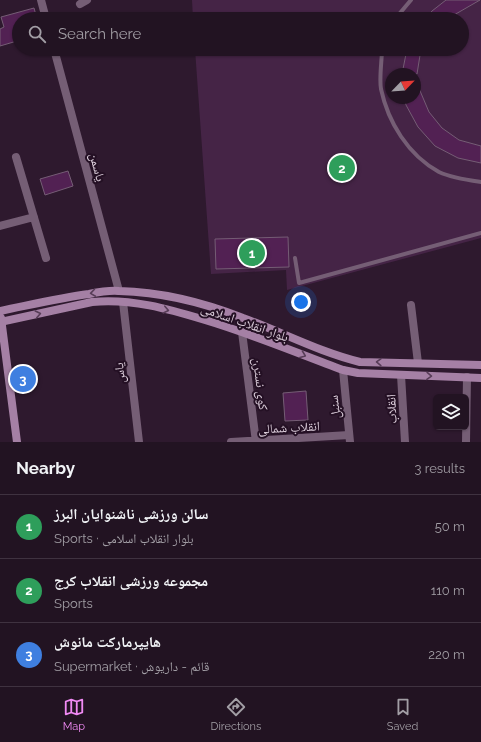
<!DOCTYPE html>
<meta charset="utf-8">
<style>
:root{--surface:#221322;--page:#2a1c2a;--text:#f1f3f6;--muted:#a29ea5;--line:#3f3240;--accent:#f18af4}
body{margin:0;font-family:Raleway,"Noto Naskh Arabic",sans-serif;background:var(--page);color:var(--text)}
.controls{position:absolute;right:12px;bottom:12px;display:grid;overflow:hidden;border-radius:6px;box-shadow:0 1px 3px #0004}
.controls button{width:36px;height:36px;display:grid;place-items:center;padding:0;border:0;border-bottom:1px solid var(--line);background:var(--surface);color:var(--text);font:20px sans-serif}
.compass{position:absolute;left:385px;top:68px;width:36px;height:36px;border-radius:50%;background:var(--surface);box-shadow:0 1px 3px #0004;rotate:65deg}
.you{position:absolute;left:301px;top:302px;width:14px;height:14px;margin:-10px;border:3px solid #fff;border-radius:50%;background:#1a73e8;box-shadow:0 0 0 6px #1a73e833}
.badge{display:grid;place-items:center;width:26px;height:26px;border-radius:50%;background:var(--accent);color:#fff;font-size:13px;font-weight:700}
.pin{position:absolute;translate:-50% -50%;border:2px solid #fff;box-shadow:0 1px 4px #0006}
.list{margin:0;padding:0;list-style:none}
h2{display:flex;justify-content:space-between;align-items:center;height:52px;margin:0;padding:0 16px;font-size:17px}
h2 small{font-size:13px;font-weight:400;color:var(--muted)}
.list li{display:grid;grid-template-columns:26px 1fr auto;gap:12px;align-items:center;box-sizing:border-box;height:64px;padding:0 16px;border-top:1px solid var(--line)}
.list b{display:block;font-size:15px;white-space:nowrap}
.list p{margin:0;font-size:13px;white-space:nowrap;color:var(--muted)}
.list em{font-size:13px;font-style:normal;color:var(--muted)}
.icon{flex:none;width:22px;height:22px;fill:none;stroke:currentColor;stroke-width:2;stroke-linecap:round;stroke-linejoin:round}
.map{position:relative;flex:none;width:481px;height:442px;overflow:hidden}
.search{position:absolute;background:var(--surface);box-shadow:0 1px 3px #0004;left:12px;right:12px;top:12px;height:44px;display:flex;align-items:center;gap:10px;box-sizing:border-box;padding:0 14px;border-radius:22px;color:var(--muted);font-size:15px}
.sheet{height:244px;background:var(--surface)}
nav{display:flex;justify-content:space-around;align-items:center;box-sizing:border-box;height:56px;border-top:1px solid var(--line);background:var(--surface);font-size:11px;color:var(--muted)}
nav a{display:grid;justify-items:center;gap:2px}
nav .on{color:var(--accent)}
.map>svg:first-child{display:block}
.green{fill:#452446;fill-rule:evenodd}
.building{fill:#522153;stroke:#755d75}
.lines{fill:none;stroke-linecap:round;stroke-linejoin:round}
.lane{stroke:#755e75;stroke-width:4}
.street{stroke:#755e75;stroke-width:8}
.secondary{stroke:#a580a5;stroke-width:8}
.oneway{stroke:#583d58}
.labels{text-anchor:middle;stroke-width:4;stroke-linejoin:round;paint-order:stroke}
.street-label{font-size:13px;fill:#dccedb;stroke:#241024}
</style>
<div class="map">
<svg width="481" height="442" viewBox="0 0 481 442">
<rect width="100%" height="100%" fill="#2e192e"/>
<path class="green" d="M192,0H481V238L287,290L286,270L211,274L195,49H462V19H193ZM391,74H415V98H391Z"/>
<path class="building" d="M446,0H480L447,19H425L432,11Z
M34,8L37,19H19V39L17,41L0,46V29L4,27L1,17Z
M407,49H421L417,74H402Z
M415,79L429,112L442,128L459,140L481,146V163L458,158L435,146L418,127L406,105L404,98H415Z
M68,171L73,186L45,195L40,179Z
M288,237L289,267L216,269L215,239Z
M306,391L308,420L285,421L283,393Z"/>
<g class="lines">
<path class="lane" d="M395,19L411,0
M382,49C382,60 379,78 381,89C388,122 408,155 439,172C452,178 467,180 481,182
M295,258L299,283L481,233"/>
<path class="street" d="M41,0L46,19
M80,4L87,0
M54,49L119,291
M16,157L46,258
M0,226L34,217
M123,302L139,442
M411,305L418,363
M242,332L256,442
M343,370L350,442
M401,375L405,442
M231,442L349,435
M466,442L467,377"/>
<path class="secondary" d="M0,311C30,305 59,298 89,294C99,292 109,290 119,291C161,292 205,303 243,318C282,332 319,352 360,362L481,365
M1,318L17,442
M0,322L92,302C130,298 169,309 205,320C252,334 297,353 343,370L358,373L481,378"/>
</g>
<defs><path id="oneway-chevron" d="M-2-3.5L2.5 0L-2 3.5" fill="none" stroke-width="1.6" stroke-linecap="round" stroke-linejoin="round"/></defs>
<g class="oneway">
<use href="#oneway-chevron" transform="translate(93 293) rotate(172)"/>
<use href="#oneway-chevron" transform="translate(166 310) rotate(13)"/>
<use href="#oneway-chevron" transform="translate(38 314) rotate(-12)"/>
<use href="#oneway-chevron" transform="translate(303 355) rotate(21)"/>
<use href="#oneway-chevron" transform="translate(379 362) rotate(-178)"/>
<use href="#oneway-chevron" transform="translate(429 376) rotate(2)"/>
</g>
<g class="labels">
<g class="street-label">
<text transform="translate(98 167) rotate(75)" y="5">یاسمن</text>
<text transform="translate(245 322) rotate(19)" y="5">بلوار انقلاب اسلامی</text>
<text transform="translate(119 373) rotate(-96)" y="5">یاس</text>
<text transform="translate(261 384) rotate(83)" y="5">کوی نسترن</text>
<text transform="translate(334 407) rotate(-96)" y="5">سنبل</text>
<text transform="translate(391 409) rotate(-93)" y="5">انقلاب</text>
<text transform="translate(289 427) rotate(-3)" y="5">انقلاب شمالی</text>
</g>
</g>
</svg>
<div class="controls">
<button><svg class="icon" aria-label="layers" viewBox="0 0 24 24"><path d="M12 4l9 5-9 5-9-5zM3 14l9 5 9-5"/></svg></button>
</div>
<svg class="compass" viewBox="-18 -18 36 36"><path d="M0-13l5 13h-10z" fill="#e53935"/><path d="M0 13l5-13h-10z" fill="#a29ea5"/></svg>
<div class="you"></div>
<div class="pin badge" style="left:252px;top:253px;background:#2e9e5b">1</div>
<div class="pin badge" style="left:342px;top:168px;background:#2e9e5b">2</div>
<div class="pin badge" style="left:23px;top:379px;background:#3f7fe0">3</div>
<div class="search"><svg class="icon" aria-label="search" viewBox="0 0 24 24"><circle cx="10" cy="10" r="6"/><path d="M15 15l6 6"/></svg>Search here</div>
</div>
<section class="sheet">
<h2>Nearby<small>3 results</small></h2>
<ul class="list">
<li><span class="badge" style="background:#2e9e5b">1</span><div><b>سالن ورزشی ناشنوایان البرز</b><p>Sports · بلوار انقلاب اسلامی</p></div><em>50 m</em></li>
<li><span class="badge" style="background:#2e9e5b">2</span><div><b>مجموعه ورزشی انقلاب کرج</b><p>Sports</p></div><em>110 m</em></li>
<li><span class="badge" style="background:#3f7fe0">3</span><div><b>هایپرمارکت مانوش</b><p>Supermarket · قائم - داریوش</p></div><em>220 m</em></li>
</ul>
</section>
<nav>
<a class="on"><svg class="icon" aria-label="map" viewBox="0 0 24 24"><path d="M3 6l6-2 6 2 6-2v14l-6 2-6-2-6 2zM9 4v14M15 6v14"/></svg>Map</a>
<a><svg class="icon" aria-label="directions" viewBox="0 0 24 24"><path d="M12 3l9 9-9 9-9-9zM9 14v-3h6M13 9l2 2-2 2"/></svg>Directions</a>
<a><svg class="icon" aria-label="saved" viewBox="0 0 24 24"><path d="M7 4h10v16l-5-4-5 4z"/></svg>Saved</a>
</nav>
